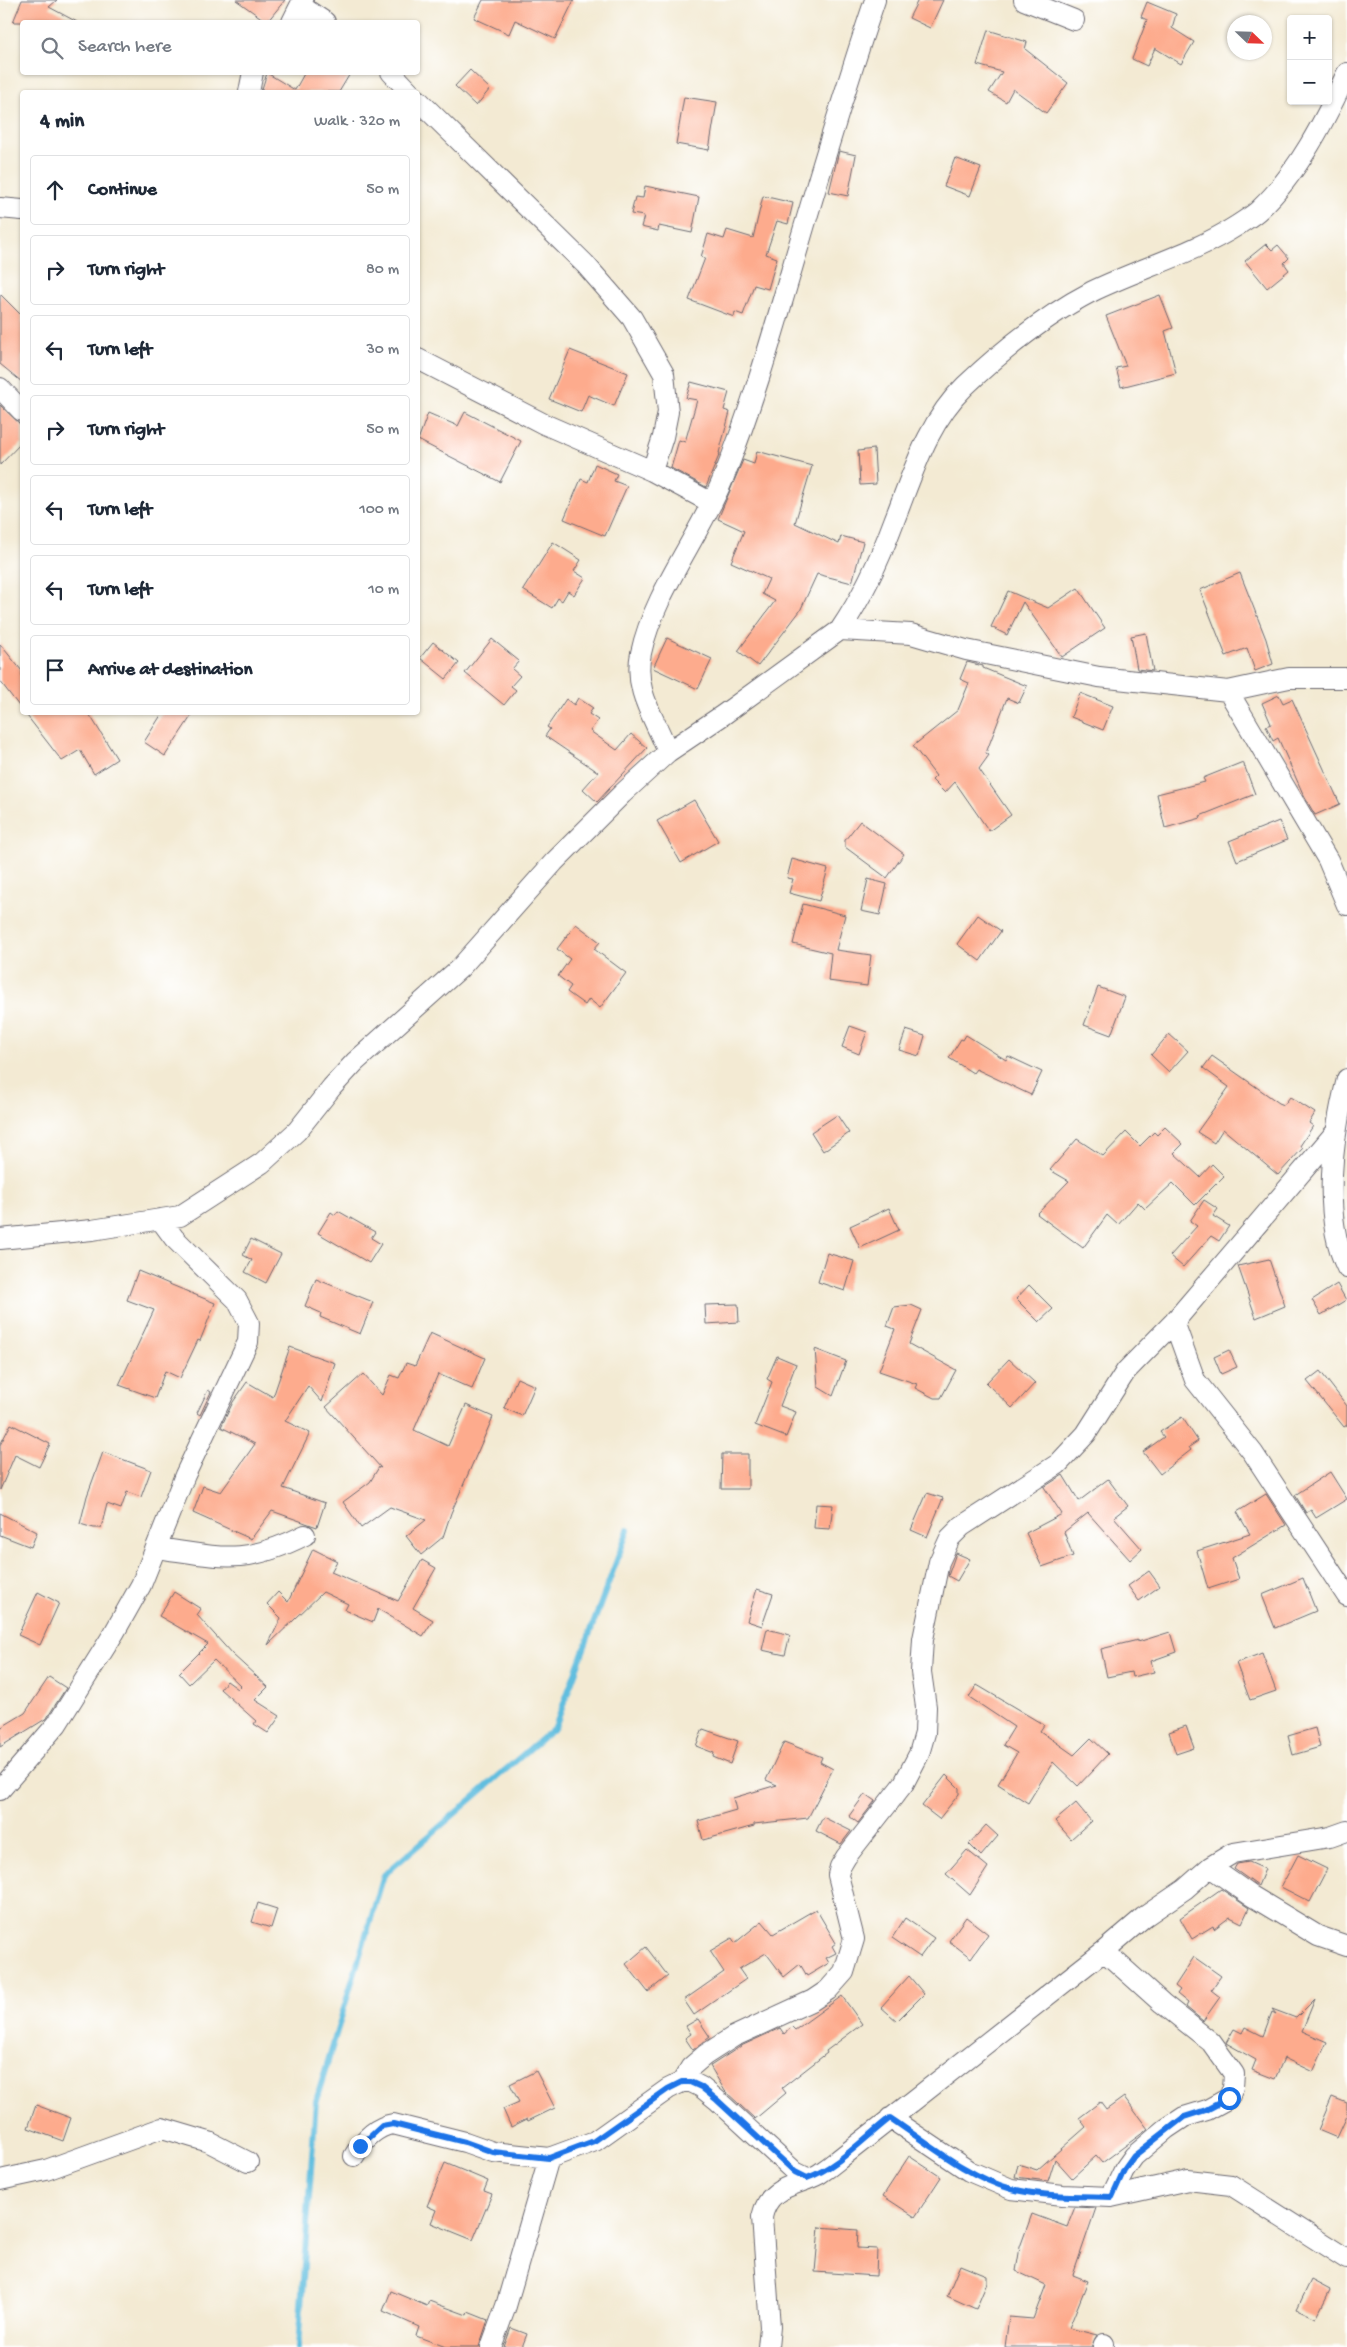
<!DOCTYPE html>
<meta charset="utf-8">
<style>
:root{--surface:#fff;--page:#f2f2f3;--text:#1f2937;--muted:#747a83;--line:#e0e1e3}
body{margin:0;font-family:"Gochi Hand",sans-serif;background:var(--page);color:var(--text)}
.controls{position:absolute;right:15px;top:15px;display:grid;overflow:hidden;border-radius:5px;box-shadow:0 1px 4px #0004}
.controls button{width:45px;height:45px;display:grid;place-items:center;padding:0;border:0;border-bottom:1px solid var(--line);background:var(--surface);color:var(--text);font:25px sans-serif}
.compass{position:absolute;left:1227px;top:15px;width:45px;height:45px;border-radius:50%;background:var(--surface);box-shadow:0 1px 4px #0004;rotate:113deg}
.stop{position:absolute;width:15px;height:15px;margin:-11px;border:4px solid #1a73e8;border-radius:50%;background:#fff}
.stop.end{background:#1a73e8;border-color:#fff;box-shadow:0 1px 5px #0008}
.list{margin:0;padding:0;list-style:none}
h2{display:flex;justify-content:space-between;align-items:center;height:65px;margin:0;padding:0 20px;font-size:21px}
h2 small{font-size:16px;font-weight:400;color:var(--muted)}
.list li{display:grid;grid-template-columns:32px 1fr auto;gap:15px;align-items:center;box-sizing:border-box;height:70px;margin:0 10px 10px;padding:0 10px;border:1px solid var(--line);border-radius:5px}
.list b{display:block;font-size:19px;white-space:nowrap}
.list em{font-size:16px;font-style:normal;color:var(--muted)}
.icon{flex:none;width:28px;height:28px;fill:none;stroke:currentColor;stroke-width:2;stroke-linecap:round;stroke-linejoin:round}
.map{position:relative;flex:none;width:1347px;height:2347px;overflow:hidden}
.search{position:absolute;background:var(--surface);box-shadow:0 1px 4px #0004;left:20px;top:20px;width:400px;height:55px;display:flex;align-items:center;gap:12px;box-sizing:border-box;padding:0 18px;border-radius:5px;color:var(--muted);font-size:19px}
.panel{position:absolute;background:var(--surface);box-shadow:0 1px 4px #0004;left:20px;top:90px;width:400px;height:625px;border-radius:5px}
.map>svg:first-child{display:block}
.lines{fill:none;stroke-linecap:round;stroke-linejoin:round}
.stream{stroke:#61bedf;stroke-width:6}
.building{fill:#fdab8d}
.minor-casing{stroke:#6b6870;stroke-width:22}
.minor{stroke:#fff;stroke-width:20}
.route{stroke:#1a73e8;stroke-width:6}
</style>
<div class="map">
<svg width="1347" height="2347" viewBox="0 0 1347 2347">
<rect width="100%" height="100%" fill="#fff"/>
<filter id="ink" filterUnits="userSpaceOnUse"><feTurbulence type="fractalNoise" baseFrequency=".02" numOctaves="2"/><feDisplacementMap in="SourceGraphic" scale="10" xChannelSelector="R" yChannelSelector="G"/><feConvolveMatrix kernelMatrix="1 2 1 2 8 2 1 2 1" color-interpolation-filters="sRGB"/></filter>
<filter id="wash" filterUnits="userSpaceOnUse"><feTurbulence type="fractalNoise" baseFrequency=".0096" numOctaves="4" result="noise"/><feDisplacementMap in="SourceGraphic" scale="20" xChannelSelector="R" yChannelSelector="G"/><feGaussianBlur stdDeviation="1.12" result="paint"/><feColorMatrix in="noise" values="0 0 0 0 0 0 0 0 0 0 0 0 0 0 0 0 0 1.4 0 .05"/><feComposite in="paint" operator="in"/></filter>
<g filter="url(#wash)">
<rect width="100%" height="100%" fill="#f3ead3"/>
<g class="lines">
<path class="stream" d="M298,2347L316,2101L384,1875L555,1727L628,1530"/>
</g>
<g id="blocks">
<path class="building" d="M22,0H57L49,7L77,22H13Z
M236,0H285L267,22Z
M483,0H574L555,39L515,20L509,34L474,18Z
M918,0H943L930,28L909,18Z
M1147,2L1176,14L1172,28L1194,42L1181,64L1155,48L1147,66L1132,59L1147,20L1141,17Z
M988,30L1027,42L1025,49L1068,83L1046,113L1013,89L1006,102L989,92L1002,72L977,65Z
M470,70L490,89L476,106L455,86Z
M305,72H351L339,92H261L267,73L295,90Z
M684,97L717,102L709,150L676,144Z
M839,151L856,155L848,196L829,192Z
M955,158L981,168L970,196L944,186Z
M645,186L699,197L692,233L659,226L658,231L641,227L644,216L631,214L635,197L643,198Z
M763,196L793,203L788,224L777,221L766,254L777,258L768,289L754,285L743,315L735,312L734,317L689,300L705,258L701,257L708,234L724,239L727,230L753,238Z
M1266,244L1272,250L1278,245L1289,258L1284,263L1289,270L1267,288L1245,261Z
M0,294L22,316V382L0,364Z
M1160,295L1173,328L1165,331L1176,373L1121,387L1116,368L1126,366L1106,316Z
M570,350L628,373L614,406L588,395L581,412L549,399Z
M691,382L729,392L724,410L730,412L719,453H720L706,487L671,468L679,440L685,442L697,400L686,398Z
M0,405L22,426V442L0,465Z
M465,412L521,441L500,482L418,440L428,413L458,426Z
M874,449L876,484L860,485L858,451Z
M757,451L812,466L795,523L839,544L841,536L863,542L852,583L817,574L800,611L758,666L738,651L775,601L762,594L769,579L731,562L744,531L718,519L743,460L754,464Z
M595,464L617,474L614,481L627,486L605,536L564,519L581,479L588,482Z
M553,542L581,560L574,571L585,578L574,595L568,591L562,601L558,598L552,608L523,590Z
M1240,573L1266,639L1273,664L1255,671L1247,648L1226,656L1200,590Z
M1078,588L1105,628L1062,657L1023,602L1007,635L991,627L1008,591L1048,608Z
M1146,633L1153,671L1137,669L1131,636Z
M667,638L712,659L698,689L653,668Z
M492,639L519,661L512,669L520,676L511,686L516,690L504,705L465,673Z
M433,642L459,663L446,679L420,658Z
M0,644L22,671V710L0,681Z
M967,662L983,666V668L1027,686L1019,703L1007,698L986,753L989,755L979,769L1011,815L989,831L955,782L945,793L932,780L936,776L913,746L958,710L969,683L960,679Z
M1080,693L1113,706L1103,730L1071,717Z
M1279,695L1283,703L1292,699L1340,804L1315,815L1304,796L1278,738L1273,741L1266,726L1271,724L1262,703Z
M578,698L593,708L589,714L598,720L590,731L617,750L631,734L647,748L597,802L583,789L598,772L545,736L550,729L547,727L566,699L574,705Z
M24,712H88L117,759L94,774L80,750L62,761Z
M163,712H194L165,756L144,742Z
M1243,762L1255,794L1200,816L1201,818L1165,828L1157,794L1205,782L1203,778Z
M694,800L718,841L681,863L657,821Z
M860,821L904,854L887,878L845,847V840Z
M1279,821L1287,840L1237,861L1229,841Z
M792,859L828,869L819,901L789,893L793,879L787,878Z
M868,879L887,884L880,915L861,911Z
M803,904L845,915L836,950L871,955L867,986L828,981L831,953L793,944Z
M978,915L1001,931L980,961L957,944Z
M576,924L600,942L594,949L626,973L600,1008L589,999L585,1005L567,992L571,986L558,976L570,959L557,949Z
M1098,987L1125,997L1111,1035L1084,1025Z
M850,1026L867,1032L859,1054L842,1047Z
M906,1030L925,1036L919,1056L899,1050Z
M1169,1034L1188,1051L1169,1072L1151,1055Z
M966,1035L1006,1060L1008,1056L1042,1072L1031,1095L976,1069L973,1073L949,1058L961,1039L963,1040Z
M1212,1056L1279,1103L1284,1105L1290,1097L1315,1113L1309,1123L1313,1126L1300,1146L1303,1148L1278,1175L1223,1129L1214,1143L1197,1132L1229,1087L1203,1068Z
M837,1115L849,1133L823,1151L811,1132Z
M1165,1127L1183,1144L1174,1153L1200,1177L1212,1164L1224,1176L1195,1205L1173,1183L1145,1209L1138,1202L1118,1225L1107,1215L1083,1248L1037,1214L1069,1181L1050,1170L1077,1139L1103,1156L1126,1132L1140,1146L1154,1132L1157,1135Z
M1204,1200L1218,1209L1213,1216L1229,1226L1219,1241L1211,1236L1183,1267L1170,1256L1197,1226L1190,1221Z
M889,1208L899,1230L860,1248L850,1226Z
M338,1211L375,1232L371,1238L381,1244L369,1263L318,1233L331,1212L335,1215Z
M251,1239L281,1254L266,1283L245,1272L252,1260L243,1255Z
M827,1253L854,1261L845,1291L818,1282Z
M1269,1259L1285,1306L1256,1318L1238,1266Z
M138,1271L215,1303L200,1341L198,1340L180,1378L165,1371L155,1398L119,1385L154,1310L127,1300Z
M316,1279L373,1302L360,1334L320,1317L321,1313L305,1306Z
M1337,1284L1346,1300L1321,1315L1312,1300Z
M1029,1285L1053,1309L1039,1322L1016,1299Z
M738,1304L739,1322L706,1324L705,1305Z
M911,1305L922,1310L909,1344L956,1370L941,1398H934L915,1388L917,1384L879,1371L895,1329L887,1326L894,1307Z
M430,1333L485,1358L472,1389L438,1374L414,1430L448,1446L466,1405L493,1417L451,1513L443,1537L421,1555L406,1536L426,1520L390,1507L361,1528L343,1502L370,1482L379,1467L381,1468L326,1407L363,1374L382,1395L391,1375L399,1378L406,1363L415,1366Z
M290,1347L335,1363L322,1402L308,1386L285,1421L310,1433L283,1488L325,1503L317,1527L272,1511L251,1539L193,1513L203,1486L221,1492L255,1444L221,1427L233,1402L247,1382L273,1397Z
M815,1349L846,1361L833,1396L818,1387Z
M1229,1350L1237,1367L1221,1374L1214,1357Z
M777,1356L796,1364L780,1406L796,1412L786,1437L755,1425L772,1382L767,1379Z
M1009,1359L1035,1383L1012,1408L986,1383Z
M1320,1371L1347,1406V1425L1344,1427L1307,1381Z
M517,1378L535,1386L522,1416L504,1408Z
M208,1390L211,1392L200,1415L197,1413Z
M1182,1417L1198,1441L1189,1447L1191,1450L1160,1474L1143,1452L1164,1437L1160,1432Z
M11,1424L50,1444L39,1467L15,1455L0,1490V1445Z
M103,1452L151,1470L141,1497L127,1492L121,1509L107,1504L101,1528H94L80,1524L87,1496Z
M722,1454H748V1489H721Z
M1330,1472L1347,1499L1316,1518L1311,1510L1306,1513L1295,1495Z
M1063,1475L1079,1501L1108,1479L1128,1506L1114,1517L1142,1549L1130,1560L1088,1513L1064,1532L1073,1556L1042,1567L1026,1533L1062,1514L1044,1487Z
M927,1493L943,1498L927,1537L911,1530Z
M1266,1494L1286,1525L1232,1558L1239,1579L1208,1589L1197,1551L1250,1534L1237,1512Z
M816,1504L833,1505L830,1529L814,1528Z
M0,1513L37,1532L31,1547L0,1535Z
M313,1549L337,1561L331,1572L398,1601L422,1560L436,1568L413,1608L433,1620L423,1636L378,1609L373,1622L345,1610L348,1604L323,1592L268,1645L281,1618L267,1604L278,1592L288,1602Z
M956,1553L970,1559L957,1581L948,1576Z
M1149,1571L1160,1586L1139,1601L1128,1586Z
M1303,1578L1316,1611L1275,1628L1262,1595Z
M757,1589L773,1594L762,1626L747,1621Z
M38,1592L59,1603L40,1645L18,1635Z
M174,1592L201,1609L197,1615L232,1654L268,1687L255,1700L280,1716L268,1733L254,1724L256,1721L220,1689L227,1681L238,1689L241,1686L214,1660L189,1684L179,1673L208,1644L159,1616Z
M767,1629L790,1635L785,1655L762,1650Z
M1170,1632L1176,1652L1151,1661L1154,1672L1132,1677L1131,1672L1107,1677L1101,1649L1138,1640V1642Z
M1262,1653L1276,1691L1250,1700L1236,1663Z
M49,1677L66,1688L47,1718L0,1747V1728L25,1713Z
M977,1685L1044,1725L1040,1731L1074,1755L1091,1738L1108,1754L1078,1786L1053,1762L1028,1803L998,1784L1017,1753L1003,1745L1014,1727L969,1697Z
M1186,1726L1194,1748L1176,1754L1169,1732Z
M1315,1728L1320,1747L1293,1755L1288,1736Z
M703,1729L738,1741L730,1764L713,1757L714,1753L696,1746Z
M784,1742L822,1757L820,1762L833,1769L808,1818L754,1824V1826L703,1840L698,1821L736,1810L733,1798L777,1785L766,1780Z
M946,1775L959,1788V1794L939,1819L922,1806Z
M865,1794L875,1801L858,1823L849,1816Z
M1076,1803L1091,1821L1071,1839L1055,1821Z
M823,1817L851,1831L841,1844L816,1831Z
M986,1825L998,1836L981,1856L969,1844Z
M967,1850L988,1867L970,1895L946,1874Z
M1298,1855L1327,1869L1310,1902L1281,1887Z
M1249,1862L1265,1869L1258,1886L1234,1869L1237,1864Z
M1221,1889L1249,1908L1242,1923L1230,1917L1214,1929L1213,1926L1192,1939L1180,1918Z
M258,1903L277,1909L271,1928L252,1922Z
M816,1909L836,1943L832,1946L836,1953L826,1958L829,1963L807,1976L800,1964L784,1977L766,1953L739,1969L746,1979L694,2015L684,2000L724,1972L710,1951L732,1938L735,1943L762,1921L773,1934Z
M966,1917L988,1934L971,1958L949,1941Z
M905,1918L934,1938L920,1957L892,1938Z
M646,1947L668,1976L648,1992L626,1964Z
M1194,1957L1221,1976L1211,1990L1220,1997L1203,2021L1186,2007L1188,2003L1177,1994L1180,1990L1175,1986Z
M909,1976L924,1994L897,2021L881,2007Z
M842,1996L862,2024L826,2051L827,2053L782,2088L786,2093L755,2119L725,2091L710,2066L712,2065L741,2046L780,2028L784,2034L792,2027L795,2030Z
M1315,1999L1302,2031L1327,2042L1313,2072L1284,2058L1275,2079L1252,2070L1256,2060L1226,2043L1234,2029L1242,2033L1245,2027L1263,2036L1272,2012L1276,2014L1272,2009L1296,2018Z
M698,2019L710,2037L693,2050L685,2038L691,2034L686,2026Z
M536,2071L555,2108L528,2121L527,2119L511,2127L503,2109L519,2102L510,2084Z
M1124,2097L1148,2129L1102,2163L1096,2156L1072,2178L1055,2159L1048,2181L1015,2177L1018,2164L1037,2170L1086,2127L1079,2118L1100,2102L1106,2110Z
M1332,2097L1347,2103V2116L1337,2138L1318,2130Z
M36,2105L71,2118L63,2141L28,2128Z
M909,2156L941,2177L915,2217L883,2196Z
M445,2163L488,2181L484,2191L492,2194L473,2240L431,2223L436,2210L427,2206Z
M1075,2207L1096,2208L1073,2275L1088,2281L1069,2328L1097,2335L1091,2347H1005L1009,2317L1033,2319L1046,2285L1016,2271L1020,2247L1032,2214L1067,2227Z
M819,2227L858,2230L857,2248L877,2249L876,2276L815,2272Z
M960,2265L987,2276V2283L976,2309L947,2296Z
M1311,2280L1330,2290L1316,2318L1297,2309Z
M391,2291L427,2306L429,2301L467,2315L468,2312L488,2320L479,2347H446L416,2336L419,2327L383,2311Z
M511,2328L527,2334L522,2347H504Z"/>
</g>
</g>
<g filter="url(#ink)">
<use href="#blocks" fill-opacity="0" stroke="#6b6870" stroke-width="1"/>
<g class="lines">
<defs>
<path id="minor" d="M1024,0L1074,20
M301,6L325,22
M292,22L303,0
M391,72L410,92
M249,92L253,72
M418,100L585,264L632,318L664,374L668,412L663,437L652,471
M0,208L22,210
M418,359L544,424L652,471L712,503
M0,388L22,411
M840,630C863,596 880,559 894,521C913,473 927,423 965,386C1003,350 1045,316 1091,292C1140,268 1193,254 1238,225C1245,220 1254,215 1260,209C1298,173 1325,120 1347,73
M1228,691L1328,860L1347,905
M668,752C655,718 633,691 641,653C653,595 700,535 723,479C751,410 772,337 793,265C819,176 845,88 875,0
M1347,1079C1333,1135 1321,1215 1347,1268
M0,1239L92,1230L180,1216L262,1163L297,1131L332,1087L355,1062L460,968L554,862L622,794L668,752L723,715L840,630L911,634L966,650L1099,677L1228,691L1289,678H1347
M1174,1322L1195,1380L1253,1453L1347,1596
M157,1548C221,1557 244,1566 305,1535
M0,1790L57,1724L114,1633L141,1585L185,1475L248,1342L249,1323L237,1300L174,1238L160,1219
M1210,1867L1250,1895L1318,1936L1347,1946
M1104,1951L1162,2003L1211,2042L1234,2074L1233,2087L1229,2098L1207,2110L1184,2117L1166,2129L1134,2156L1124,2170L1111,2197
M682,2082L691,2067L705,2055L733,2037L813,2000L828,1990L844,1972L854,1939L838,1875L840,1867L846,1857L904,1783L919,1754L925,1733L926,1707L921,1672L923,1639L939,1562L950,1538L962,1526L1058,1464L1086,1434L1126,1371L1174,1322L1335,1133
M890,2118L969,2171L1011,2189L1062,2195L1111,2197L1188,2180L1231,2185L1347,2259
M354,2156C363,2140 375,2127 393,2124L465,2142L493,2152L549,2158L595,2141L668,2089L682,2082H691L701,2087L717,2100L795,2172L807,2178
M0,2180L46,2170L162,2128L209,2142L248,2162
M491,2347L506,2306L549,2158
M768,2347L770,2327L762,2217C769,2185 795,2187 819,2174C825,2170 832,2165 838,2160L1104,1951L1144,1917L1185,1889L1210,1867L1233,1853L1330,1837L1347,1831
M1103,2347L1104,2344"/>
</defs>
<use href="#minor" class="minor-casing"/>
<use href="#minor" class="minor"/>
</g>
</g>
<g class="lines" filter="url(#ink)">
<path class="route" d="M360,2146L382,2126L393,2124L465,2142L493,2152L549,2158L594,2141L668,2089L682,2082H690L701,2087L717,2100L795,2172L807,2178C838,2167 864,2138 890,2118C926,2142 969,2178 1012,2189C1044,2197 1079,2196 1112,2197L1124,2170L1134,2156L1184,2117L1206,2110L1229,2098"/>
</g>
</svg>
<div class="controls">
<button>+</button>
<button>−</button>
</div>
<svg class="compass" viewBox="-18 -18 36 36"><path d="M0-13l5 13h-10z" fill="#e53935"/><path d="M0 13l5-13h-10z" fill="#747a83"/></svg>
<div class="stop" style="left:1229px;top:2098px"></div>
<div class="stop end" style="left:360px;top:2146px"></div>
<div class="search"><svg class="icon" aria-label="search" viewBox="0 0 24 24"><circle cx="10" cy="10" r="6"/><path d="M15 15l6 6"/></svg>Search here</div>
<section class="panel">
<h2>4 min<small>Walk · 320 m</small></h2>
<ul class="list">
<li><svg class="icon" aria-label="ahead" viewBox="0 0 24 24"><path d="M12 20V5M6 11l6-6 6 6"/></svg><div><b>Continue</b></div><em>50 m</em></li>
<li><svg class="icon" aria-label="right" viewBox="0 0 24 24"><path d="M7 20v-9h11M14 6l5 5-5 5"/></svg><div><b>Turn right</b></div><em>80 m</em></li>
<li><svg class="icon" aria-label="left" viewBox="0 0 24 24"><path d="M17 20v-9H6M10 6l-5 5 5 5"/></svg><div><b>Turn left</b></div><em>30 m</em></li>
<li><svg class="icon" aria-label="right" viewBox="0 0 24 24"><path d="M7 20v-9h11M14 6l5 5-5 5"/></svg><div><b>Turn right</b></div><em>50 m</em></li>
<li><svg class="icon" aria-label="left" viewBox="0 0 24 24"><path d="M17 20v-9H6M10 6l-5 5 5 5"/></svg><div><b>Turn left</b></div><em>100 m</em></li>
<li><svg class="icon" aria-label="left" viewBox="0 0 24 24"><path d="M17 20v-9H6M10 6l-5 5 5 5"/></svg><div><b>Turn left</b></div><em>10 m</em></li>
<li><svg class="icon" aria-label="arrive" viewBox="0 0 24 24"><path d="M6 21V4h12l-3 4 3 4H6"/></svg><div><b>Arrive at destination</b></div></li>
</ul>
</section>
</div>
